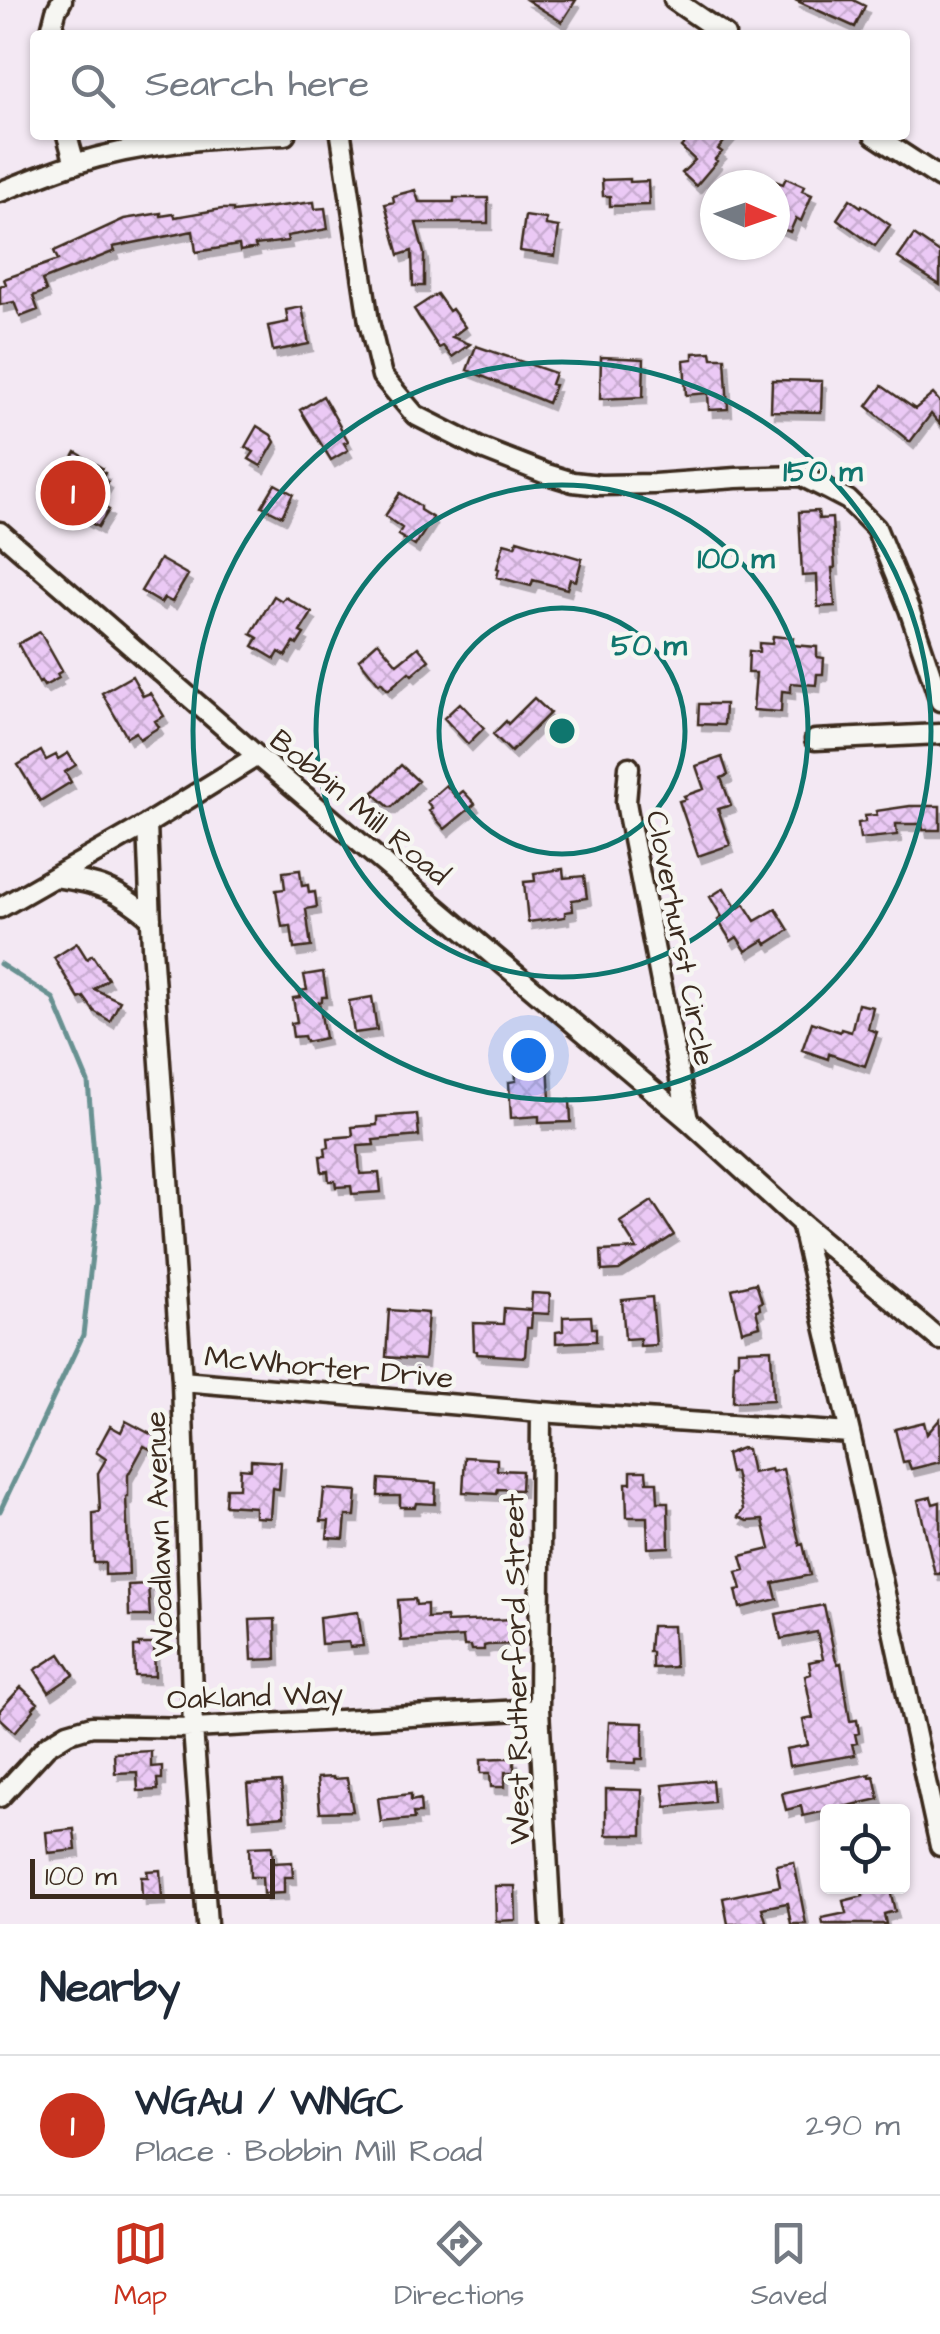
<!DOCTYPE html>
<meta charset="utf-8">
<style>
:root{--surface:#fff;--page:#f6f6f7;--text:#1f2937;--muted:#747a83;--line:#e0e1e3;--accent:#c8321e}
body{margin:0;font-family:"Architects Daughter",sans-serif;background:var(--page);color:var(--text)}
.controls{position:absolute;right:30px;bottom:30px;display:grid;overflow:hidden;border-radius:10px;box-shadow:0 2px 8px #0004}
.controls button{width:90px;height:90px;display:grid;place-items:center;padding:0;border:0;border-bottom:2px solid var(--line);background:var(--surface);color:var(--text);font:50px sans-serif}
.compass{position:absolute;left:700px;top:170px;width:90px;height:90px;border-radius:50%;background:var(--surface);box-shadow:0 2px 8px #0004;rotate:92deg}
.scale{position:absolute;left:30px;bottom:25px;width:245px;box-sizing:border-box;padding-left:10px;border:5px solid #3b2a1e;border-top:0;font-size:28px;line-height:35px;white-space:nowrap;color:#3b2a1e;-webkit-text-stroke:8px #f6f6f2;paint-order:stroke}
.you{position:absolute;left:528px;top:1055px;width:35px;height:35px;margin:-25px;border:8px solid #fff;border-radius:50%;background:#1a73e8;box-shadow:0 0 0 15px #1a73e833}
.badge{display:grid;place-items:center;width:65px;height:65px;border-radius:50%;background:var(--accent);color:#fff;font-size:32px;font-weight:700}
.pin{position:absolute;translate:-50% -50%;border:5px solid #fff;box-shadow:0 2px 10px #0006}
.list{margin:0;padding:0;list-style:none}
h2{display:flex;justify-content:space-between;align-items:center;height:130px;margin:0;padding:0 40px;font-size:42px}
h2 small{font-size:32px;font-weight:400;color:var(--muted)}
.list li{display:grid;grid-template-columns:65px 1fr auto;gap:30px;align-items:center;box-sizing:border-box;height:140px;padding:0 40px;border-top:2px solid var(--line)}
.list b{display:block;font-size:38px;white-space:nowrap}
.list p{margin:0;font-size:32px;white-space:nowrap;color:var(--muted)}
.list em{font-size:32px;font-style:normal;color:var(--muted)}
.icon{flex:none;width:55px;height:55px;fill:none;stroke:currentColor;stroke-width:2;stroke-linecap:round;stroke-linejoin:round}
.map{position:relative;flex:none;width:940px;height:1924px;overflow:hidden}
.search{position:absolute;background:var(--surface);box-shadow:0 2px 8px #0004;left:30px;right:30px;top:30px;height:110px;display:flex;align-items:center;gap:25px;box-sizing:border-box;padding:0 35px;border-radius:10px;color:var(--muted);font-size:38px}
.sheet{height:270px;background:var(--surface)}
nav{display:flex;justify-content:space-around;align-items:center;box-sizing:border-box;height:140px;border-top:2px solid var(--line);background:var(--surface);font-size:28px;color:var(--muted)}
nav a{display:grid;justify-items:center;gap:5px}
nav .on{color:var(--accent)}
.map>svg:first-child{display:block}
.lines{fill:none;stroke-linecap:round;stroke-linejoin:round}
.stream{stroke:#679191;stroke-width:5}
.building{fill:url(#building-cross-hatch);stroke:#3b2a1e;stroke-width:2.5;filter:url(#shadow)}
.minor-casing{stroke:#3b2a1e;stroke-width:25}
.minor{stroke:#f6f6f2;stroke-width:18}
.ring{fill:none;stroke:#0f766e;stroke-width:5}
.labels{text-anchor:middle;stroke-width:9;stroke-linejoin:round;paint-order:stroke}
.street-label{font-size:30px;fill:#3b2a1e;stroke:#f6f6f2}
.centre{fill:#0f766e;stroke:#f6f6f2;stroke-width:5}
.ring-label{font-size:30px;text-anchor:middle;font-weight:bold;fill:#0f766e;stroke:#f6f6f2;stroke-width:9;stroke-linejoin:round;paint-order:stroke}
</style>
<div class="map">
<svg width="940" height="1924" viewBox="0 0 940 1924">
<defs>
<pattern id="building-cross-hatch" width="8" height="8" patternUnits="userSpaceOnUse" patternTransform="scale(2.5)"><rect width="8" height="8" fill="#ebc9f5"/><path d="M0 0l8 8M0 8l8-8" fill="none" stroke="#caadd2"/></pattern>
<filter id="shadow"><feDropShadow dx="4" dy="7" stdDeviation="0" flood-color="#0004"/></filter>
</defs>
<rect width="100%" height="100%" fill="#f3e8f3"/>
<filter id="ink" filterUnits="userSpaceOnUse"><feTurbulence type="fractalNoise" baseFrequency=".01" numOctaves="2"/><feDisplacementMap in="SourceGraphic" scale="20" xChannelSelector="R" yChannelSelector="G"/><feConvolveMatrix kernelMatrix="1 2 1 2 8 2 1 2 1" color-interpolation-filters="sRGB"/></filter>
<g filter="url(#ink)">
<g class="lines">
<path class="stream" d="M0,964L53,998L88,1082L98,1202L83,1335L0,1511"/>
</g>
<path class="building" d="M527,0H576L562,22Z
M795,0H853L865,6L855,27Z
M692,135H730L718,149L722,152L715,159L717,161L696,186L682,173L695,160L681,147Z
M786,178L804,186L802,191L812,195L801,221L796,218L790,232L775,226V181L783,184Z
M630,179V182L648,181L649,205L610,206V196H603L602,180Z
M415,190L419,202H454V198H488V223H416L424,254V286H413L412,251L399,255L385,204L394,202L393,196Z
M850,199L861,207L862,205L890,225L875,246L837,219Z
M314,202L315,209L325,208L328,229L287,236L288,241L255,245L256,248L240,251L239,245L196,252L193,231L113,247L115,251L42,280L46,291L33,296L38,310L20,317L14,302L0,305V286L6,284L4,279L58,260L54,251L124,219L161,213V216L174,214L175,217L222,209H233V212Z
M525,216L546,219V225L559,227L555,256L520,251Z
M914,235L940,253V285L898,258Z
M437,294L449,311L452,309L465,327L452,337L470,344L452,357L443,346L439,348L414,309Z
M302,307L309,344L273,351L268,326L288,322L286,310Z
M476,346L555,373L551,384L555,385L548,403L467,370Z
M711,352L712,358H725L728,409L709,410L708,393L686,395L684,360L693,359V353Z
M601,357L644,359L643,397L600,399Z
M772,380L822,381L821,412L771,411Z
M882,386L915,409L933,394L940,402V424L931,414L910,442L867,406Z
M323,396L348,441L344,443L348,450L331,460L300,410Z
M257,426L271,435L275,442L261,466L249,459L254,452L245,447Z
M76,452L102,468L101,471L105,473L102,478L108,482L96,502L109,510L98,527L46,496L41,491L52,472L55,474L61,464L67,468Z
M275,484L293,494L282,516L262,506Z
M400,493L420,506V510L433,518L415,546L398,535L402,528L385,516Z
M818,511L819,519L832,518L835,568H832L835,606L818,607L817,575L802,576L799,512Z
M517,540L582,559L576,581L570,579L567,589L533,580L531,586L497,577L499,569L497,568L504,543L515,546Z
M160,559L188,575L172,602L164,598L161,603L141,591Z
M274,596L282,601L285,597L312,613L300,632L304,634L297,645L294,643L286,656L279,652L275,659L253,646L258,638L251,634Z
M40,632L62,671L57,674L59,678L44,686L41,681L39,683L18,644Z
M773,636L793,638L792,645L817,647V657L824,658L823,674H817L816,685L791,683V692L782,691L781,712L753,710L756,673H748L749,651L759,652V643L772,644Z
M378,642L397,664L418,647L429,660L412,675L409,672L388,690L381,682L379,684L359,659Z
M132,676L143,696L150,693L164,716L155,721L159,727L140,739L136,732L127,737L102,693Z
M534,698L550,713L511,752L493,734L506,721L508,724Z
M460,703L484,728L468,744L444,718Z
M699,704H725L724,725L698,724Z
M41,751L46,760L56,755L58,759L68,753L76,765L65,772L71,782L40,801L18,765Z
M722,757L728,775L721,778L731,805L718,809L730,845L698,856L679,801L686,799L684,796L704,789L696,766Z
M401,765L418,781L392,807H389L373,793Z
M446,785L456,797L463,791L475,804L445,829L429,811L432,808L427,802Z
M910,806H940V830H923L922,824H896L897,835L860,839L858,823L865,822V816L877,815L876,811Z
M563,869L564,878L584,876L587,898L572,900L573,911L565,912V917L528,922L524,882L535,881L534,873Z
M300,870L302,886L308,885L309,893L315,892L317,907L306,909L311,947L294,949L291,926L282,927L276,890L285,889L283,872Z
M724,888L737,909L744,904L755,921L776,909L789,930L767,944L764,940L746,951L737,937L731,941L718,920L722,917L710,897Z
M77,943L87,959L92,955L108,979L94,989L120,1001L110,1021L94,1011L84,997L79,999L54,958Z
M323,972L327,997H322V1001L319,1002L325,1038L306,1042L304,1036L293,1037L291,1023L297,1022L293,998L300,997L298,991L307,990L304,975Z
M372,997L377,1030L354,1033L349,1001Z
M858,1004L873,1007L868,1029L877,1032L865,1066L829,1054L828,1059L802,1050L812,1022L840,1032L841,1029L851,1032Z
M548,1062L550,1100H570L571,1122L539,1123V1116L511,1118L509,1082L516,1081L515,1064Z
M417,1114L419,1136L373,1140L374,1145L358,1146L360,1174L379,1173L381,1192L352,1194L351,1186L336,1187L335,1181H329L328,1171L322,1172L320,1156H326L325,1148L329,1147L328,1138L353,1136L352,1127L377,1125V1117Z
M652,1201L674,1235L619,1270L602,1271L601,1251L637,1249L620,1222Z
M756,1283L762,1302L759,1303L760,1309L756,1310L760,1326L742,1331L732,1289Z
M532,1293L550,1294L549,1314L532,1313L531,1328H527L525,1357L477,1354V1351L474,1350L473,1323L503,1324L504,1308L531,1310Z
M652,1297L656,1345L640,1346V1338L625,1339L622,1300Z
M389,1310L428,1313L424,1360L386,1357Z
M591,1316L592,1328H596V1341L556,1343V1332L563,1331V1317Z
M771,1349L773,1400L733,1402L734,1363H738V1350Z
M940,1419V1462L911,1469L908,1461L903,1462L895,1429L924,1422L927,1434Z
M126,1421L156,1437L150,1449L144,1446L128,1475V1497H126L129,1574L105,1575V1563H94L93,1513L100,1512L98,1473L106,1459L96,1452L110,1426L121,1432Z
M742,1448L747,1449L752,1473L771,1469L772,1472L783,1469L796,1529L800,1545L803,1544L810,1575L773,1583L777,1599L740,1608L736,1590L742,1589L737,1572L745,1570L741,1556L770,1549L763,1520L747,1521L738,1517L743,1510L735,1472L730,1473L726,1454Z
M465,1457L497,1459V1470L522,1471L521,1490L498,1489L497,1494L463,1492Z
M251,1460L281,1462L279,1489L272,1488L270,1518L255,1517V1507L225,1505L226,1488H239L240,1468L251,1469Z
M631,1471H646L647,1482H657L658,1502H668L669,1547L648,1548L647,1517H627L626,1483H631Z
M379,1479L436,1483L435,1504L416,1503L415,1507H400V1496H378Z
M324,1489L357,1491L355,1516H346L344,1539L327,1538L329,1521H321Z
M931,1497L933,1504L940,1502V1574H935L918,1500Z
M148,1584L150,1616H129L128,1585Z
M415,1599L416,1605L427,1604V1618L446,1617L447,1622L513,1619L514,1644L488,1645L484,1646V1650H472L471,1646H464L463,1637L401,1641L398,1600Z
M824,1605L835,1657L838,1664L841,1663L850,1721L857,1720L859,1733L855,1734L857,1743L852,1744L855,1755L789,1766L786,1749L808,1745L803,1720L813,1718L805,1676L811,1674L809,1662L823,1659L817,1632L781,1639L776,1614Z
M358,1612L363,1646L350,1647L349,1642L321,1644L319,1617Z
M275,1619L276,1659L252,1660L250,1620Z
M651,1626H673L675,1667L652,1668V1652H649Z
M139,1644H154L155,1676H135L134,1647H139Z
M60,1654L74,1675L49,1692L35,1670Z
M21,1687L38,1703L33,1708L34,1710L15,1732L0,1718V1710Z
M609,1722L643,1723V1759H636V1763L607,1762Z
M151,1751V1767L162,1766V1779H157L158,1790L138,1791L137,1772L115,1773L114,1753Z
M503,1758H514V1772H505V1787H491L490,1773H481V1759Z
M870,1774V1777L874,1776L879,1799L803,1816L801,1806L786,1810L782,1793Z
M333,1777V1779L347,1778L353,1811L320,1812L317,1778Z
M712,1780L714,1802L666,1807L663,1785Z
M281,1782L284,1816L250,1819L247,1784Z
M606,1789L642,1790V1835H606Z
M411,1794V1801L420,1799L421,1813H413L414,1819L381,1822L378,1798Z
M74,1829L76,1850L48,1853L46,1832Z
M272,1846L273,1863L292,1862L293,1877H284V1893L263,1894L262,1877H250L249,1847Z
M794,1862L806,1924H791L787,1903L762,1908L766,1921L758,1924H728L723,1898L780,1886L776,1865Z
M160,1870L162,1898L142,1899L141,1877H148L147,1871Z
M495,1886H515L516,1920L496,1921Z
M861,1886H889L895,1911L884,1914L886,1924H823L822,1918L846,1913L843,1901L863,1896Z"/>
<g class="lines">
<defs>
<path id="minor" d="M674,0L725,35
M50,35L56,11L62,0
M67,135L75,164
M341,135L369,322L382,376L415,415L480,448L544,473L573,482L600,485L654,484L736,478L801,476L829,490L848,500L876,528L909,609L940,701
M874,135L940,178
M0,192C25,182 49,172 74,164C141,143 215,137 285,135
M0,532L257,756L688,1120L801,1223L940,1340
M815,740L940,734
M629,767L626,802L629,819L688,1120
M55,877C99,883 117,889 151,918
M0,908L147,824
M801,1223L850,1433L940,1846
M182,1381L541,1412L850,1433
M541,1412L539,1709L551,1924
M0,1797L47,1746L68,1733L92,1726L193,1728L539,1709
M207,1924L193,1728L182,1381L152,947L147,824L257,756"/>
</defs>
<use href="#minor" class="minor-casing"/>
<use href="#minor" class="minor"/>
</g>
</g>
<g class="ring">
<circle cx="562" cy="731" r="123"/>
<circle cx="562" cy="731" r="246"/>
<circle cx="562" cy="731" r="369"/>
</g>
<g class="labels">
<g class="street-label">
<text transform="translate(360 807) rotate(40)" y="10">Bobbin Mill Road</text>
<text transform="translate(681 938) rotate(79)" y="10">Cloverhurst Circle</text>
<text transform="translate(329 1367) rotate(5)" y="10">McWhorter Drive</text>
<text transform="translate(159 1534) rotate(-92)" y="10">Woodlawn Avenue</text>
<text transform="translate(516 1669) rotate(-91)" y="10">West Rutherford Street</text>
<text transform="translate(255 1696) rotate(-2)" y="10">Oakland Way</text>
</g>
</g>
<circle cx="562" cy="731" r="15" class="centre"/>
<g class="ring-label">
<text x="823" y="481">150 m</text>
<text x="736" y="568">100 m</text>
<text x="649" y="655">50 m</text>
</g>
</svg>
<div class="controls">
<button><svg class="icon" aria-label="locate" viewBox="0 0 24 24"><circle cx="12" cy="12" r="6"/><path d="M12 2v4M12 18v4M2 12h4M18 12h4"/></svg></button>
</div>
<svg class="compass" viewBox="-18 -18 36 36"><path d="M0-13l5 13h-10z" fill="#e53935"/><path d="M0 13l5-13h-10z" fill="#747a83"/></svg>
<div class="scale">100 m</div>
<div class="you"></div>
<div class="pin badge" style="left:73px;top:493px">1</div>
<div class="search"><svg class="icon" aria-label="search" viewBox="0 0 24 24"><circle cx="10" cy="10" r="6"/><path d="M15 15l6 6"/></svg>Search here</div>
</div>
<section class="sheet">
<h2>Nearby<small></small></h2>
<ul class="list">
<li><span class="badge">1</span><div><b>WGAU / WNGC</b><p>Place · Bobbin Mill Road</p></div><em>290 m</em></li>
</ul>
</section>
<nav>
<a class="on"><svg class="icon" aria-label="map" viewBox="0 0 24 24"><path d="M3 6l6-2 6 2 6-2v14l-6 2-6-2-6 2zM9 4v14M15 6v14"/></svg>Map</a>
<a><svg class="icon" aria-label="directions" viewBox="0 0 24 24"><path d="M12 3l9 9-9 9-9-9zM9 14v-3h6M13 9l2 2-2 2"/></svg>Directions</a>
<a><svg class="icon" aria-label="saved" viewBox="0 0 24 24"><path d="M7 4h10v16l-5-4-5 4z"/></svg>Saved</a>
</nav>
